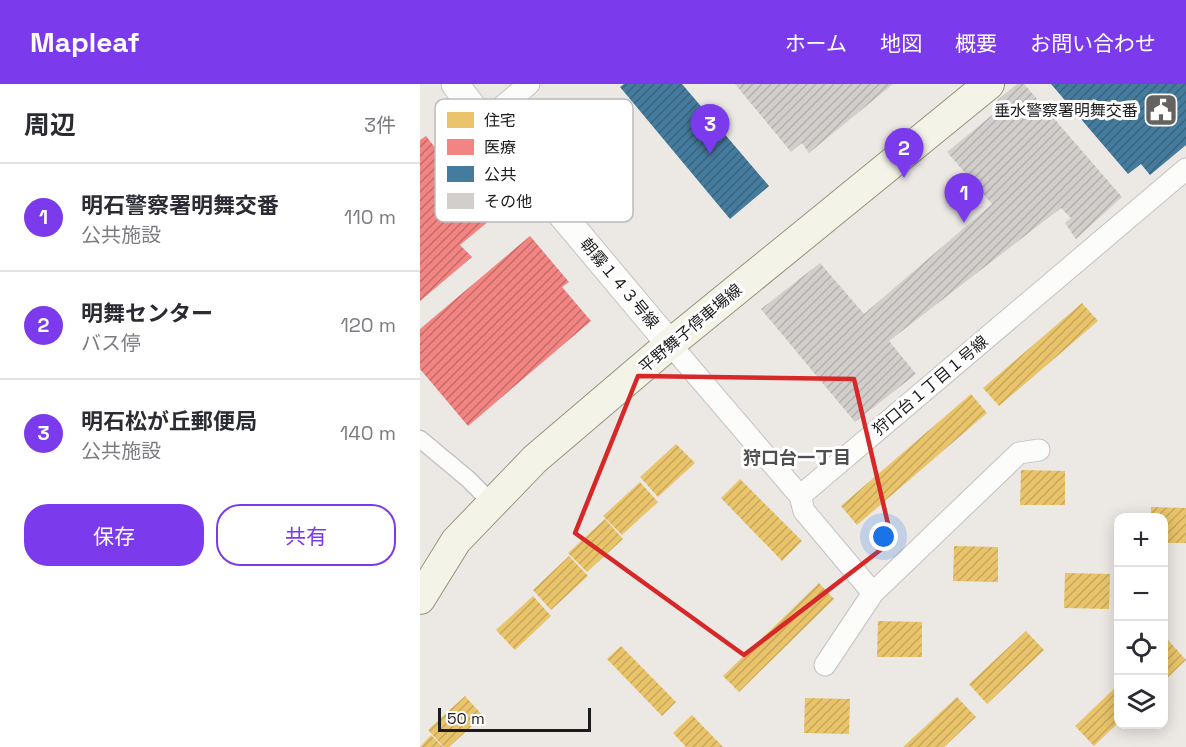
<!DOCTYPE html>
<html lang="ja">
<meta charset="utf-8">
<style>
:root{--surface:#fff;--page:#f2f2f3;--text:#2b2b33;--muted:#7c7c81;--line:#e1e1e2;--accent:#7c3aed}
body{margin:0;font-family:"Space Grotesk","Noto Sans JP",sans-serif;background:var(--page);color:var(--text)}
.controls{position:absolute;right:18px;bottom:18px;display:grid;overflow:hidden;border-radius:12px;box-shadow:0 3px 15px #0003}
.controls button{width:54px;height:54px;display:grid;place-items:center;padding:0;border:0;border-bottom:2px solid var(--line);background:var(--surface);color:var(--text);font:30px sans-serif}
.scale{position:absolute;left:18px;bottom:15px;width:153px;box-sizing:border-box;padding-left:6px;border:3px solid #1c1c1c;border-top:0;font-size:16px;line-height:21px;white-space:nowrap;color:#1c1c1c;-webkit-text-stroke:4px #fff;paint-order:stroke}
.you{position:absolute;left:464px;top:453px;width:21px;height:21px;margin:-15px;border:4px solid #fff;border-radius:50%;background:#1a73e8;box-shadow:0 0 0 9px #1a73e833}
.badge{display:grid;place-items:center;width:39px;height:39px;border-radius:50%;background:var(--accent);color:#fff;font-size:20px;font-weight:700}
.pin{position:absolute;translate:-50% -50px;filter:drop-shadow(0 2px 3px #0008)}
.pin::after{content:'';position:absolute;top:32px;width:21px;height:18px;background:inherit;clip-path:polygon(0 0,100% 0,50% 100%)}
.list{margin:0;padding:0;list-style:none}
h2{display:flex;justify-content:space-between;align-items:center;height:78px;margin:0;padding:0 24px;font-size:26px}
h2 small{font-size:20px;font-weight:400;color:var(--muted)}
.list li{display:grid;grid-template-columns:39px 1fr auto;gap:18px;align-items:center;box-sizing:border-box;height:108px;padding:0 24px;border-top:2px solid var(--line)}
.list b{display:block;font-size:22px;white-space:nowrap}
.list p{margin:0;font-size:20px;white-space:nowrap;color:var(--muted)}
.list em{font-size:20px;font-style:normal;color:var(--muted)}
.actions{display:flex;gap:12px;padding:18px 24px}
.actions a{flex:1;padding:14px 0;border:2px solid var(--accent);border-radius:24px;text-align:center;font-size:21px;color:var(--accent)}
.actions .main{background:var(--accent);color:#fff}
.icon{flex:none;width:33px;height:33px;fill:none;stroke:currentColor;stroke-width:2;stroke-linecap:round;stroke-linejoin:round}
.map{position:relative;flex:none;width:766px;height:663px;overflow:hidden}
header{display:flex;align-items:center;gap:36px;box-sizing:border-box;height:84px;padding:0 30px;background:var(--accent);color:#fff}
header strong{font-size:28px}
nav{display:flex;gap:33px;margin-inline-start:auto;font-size:21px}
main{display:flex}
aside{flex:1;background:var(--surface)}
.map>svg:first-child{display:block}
.homes{fill:url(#homes-hatch)}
.health{fill:url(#health-hatch)}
.public{fill:url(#public-hatch)}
.building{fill:url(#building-hatch)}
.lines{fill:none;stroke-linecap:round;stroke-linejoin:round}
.pedestrian-casing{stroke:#c4c2c0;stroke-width:19}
.minor-casing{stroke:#c4c2c0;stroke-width:23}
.tertiary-casing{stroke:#c4c2c0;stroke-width:29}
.secondary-casing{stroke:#95947c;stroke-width:32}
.pedestrian{stroke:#fcfcfb;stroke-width:16}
.minor{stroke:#fcfcfb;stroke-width:21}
.tertiary{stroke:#fcfcfb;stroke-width:27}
.secondary{stroke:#f4f3e8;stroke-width:30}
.marked{fill:none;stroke:#d62828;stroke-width:4.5;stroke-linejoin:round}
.labels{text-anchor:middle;stroke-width:6;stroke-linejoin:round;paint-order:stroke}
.poi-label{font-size:16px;fill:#1c1c1c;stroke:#fff;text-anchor:end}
.street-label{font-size:16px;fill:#1c1c1c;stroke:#fff}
.neighbourhood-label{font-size:18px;font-weight:bold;fill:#4f4f4f;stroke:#fff}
.key{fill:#fff;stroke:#bbb;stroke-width:1.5}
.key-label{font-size:16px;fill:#1c1c1c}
</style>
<header>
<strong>Mapleaf</strong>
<nav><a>ホーム</a><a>地図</a><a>概要</a><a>お問い合わせ</a></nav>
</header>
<main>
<aside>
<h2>周辺<small>3件</small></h2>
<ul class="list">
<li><span class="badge">1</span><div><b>明石警察署明舞交番</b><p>公共施設</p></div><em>110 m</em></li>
<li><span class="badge">2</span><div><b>明舞センター</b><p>バス停</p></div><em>120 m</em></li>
<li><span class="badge">3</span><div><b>明石松が丘郵便局</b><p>公共施設</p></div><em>140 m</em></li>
</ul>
<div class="actions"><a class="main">保存</a><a>共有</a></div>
</aside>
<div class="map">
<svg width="766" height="663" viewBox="0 0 766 663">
<defs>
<pattern id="homes-hatch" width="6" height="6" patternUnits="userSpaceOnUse" patternTransform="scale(1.5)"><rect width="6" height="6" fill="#e9c46a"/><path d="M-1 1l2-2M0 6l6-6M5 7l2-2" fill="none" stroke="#c7a85b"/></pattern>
<pattern id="health-hatch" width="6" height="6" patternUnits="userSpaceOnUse" patternTransform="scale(1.5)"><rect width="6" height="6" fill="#f28482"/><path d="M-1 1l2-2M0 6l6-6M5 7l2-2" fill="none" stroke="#c36b6a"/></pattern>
<pattern id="public-hatch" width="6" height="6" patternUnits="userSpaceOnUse" patternTransform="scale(1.5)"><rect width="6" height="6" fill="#457b9d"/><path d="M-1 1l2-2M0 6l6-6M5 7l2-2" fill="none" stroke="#39647f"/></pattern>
<pattern id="building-hatch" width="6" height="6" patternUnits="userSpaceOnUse" patternTransform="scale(1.5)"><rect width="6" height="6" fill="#d2cecb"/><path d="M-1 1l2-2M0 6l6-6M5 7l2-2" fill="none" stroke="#b4b0ae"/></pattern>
</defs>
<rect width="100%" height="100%" fill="#ece8e4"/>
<path class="homes" d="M662,219L678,237L579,322L563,304Z
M551,310L567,329L437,441L421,422Z
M256,360L275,379L238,413L220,393Z
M601,386L645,387V421H600Z
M320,395L382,457L362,477L301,414Z
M220,398L238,418L202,451L183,432Z
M731,423L766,424V459H744V434H731Z
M185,435L203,455L167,488L148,469Z
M534,462L578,463V498L533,497Z
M149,472L168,492L131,526L113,506Z
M645,489L690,490L689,525L644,524Z
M399,499L414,515L319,608L303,592Z
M113,512L131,532L95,566L76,546Z
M458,537L502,538V573H457Z
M606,547L624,566L567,620L549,600Z
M747,555L766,576L744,597V559Z
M201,562L256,618L242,632L187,575Z
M698,601V639L674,662L655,642Z
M45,612L63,632L29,663H24L8,646Z
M537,613L556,633L524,663H483Z
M385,614L430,615L429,650L384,649Z
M272,631L303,663H266L253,649Z
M11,651L23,663H0Z"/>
<path class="health" d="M6,52L30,83L52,65L66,81L48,96L75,132L40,161L52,173L0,217V56Z
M110,152L149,198L142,203L171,237L48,342L0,285V245Z"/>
<path class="public" d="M204,0H262L349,102L310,135L200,3Z
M631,0H766V61L730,91L721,80L708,90Z"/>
<path class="building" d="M315,0H473L389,69L382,59L371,68Z
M597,0H604L702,113L656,155L645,139L651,134L641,124L469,257L496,290L435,338L341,225L400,179L444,230L572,120L527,68L577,27L573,20Z"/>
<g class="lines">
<defs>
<path id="pedestrian" d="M0,355L48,395L63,410"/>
<path id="minor" d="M64,38L109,0
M250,260L380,412L766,85
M380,412L384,427L453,509
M405,581L453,509L599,369L619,366"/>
<path id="tertiary" d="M35,0L64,38L250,260"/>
<path id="secondary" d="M0,515L36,457L115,375L250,260L569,0"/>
</defs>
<use href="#pedestrian" class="pedestrian-casing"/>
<use href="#minor" class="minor-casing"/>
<use href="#tertiary" class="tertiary-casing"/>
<use href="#secondary" class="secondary-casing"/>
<use href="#pedestrian" class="pedestrian"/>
<use href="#minor" class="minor"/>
<use href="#tertiary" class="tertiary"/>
<use href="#secondary" class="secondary"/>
</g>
<path class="marked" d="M218,292L434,295L472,457L324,571L155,449Z"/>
<defs>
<symbol id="civic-square" viewBox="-11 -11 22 22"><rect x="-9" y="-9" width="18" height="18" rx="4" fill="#656362" stroke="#fff"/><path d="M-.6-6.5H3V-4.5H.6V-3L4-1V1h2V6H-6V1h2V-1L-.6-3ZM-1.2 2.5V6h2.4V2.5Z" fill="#fff"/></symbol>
</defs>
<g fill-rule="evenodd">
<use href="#civic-square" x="722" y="7" width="38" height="38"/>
</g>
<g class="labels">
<g class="poi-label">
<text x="718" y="32">垂水警察署明舞交番</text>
</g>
<g class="street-label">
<text transform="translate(200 199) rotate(50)" y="6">朝霧１４３号線</text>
<text transform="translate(270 244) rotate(-40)" y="6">平野舞子停車場線</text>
<text transform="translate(510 301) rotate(-40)" y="6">狩口台１丁目１号線</text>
</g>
<g class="neighbourhood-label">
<text x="377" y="380">狩口台一丁目</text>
</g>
</g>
<rect x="15" y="15" width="198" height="123" rx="9" class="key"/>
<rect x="27" y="28" width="27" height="16" fill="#e9c46a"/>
<rect x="27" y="55" width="27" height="16" fill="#f28482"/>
<rect x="27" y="82" width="27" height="16" fill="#457b9d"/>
<rect x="27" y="109" width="27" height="16" fill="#d2cecb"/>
<g class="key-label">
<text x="64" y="42">住宅</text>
<text x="64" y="69">医療</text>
<text x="64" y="96">公共</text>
<text x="64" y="123">その他</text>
</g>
</svg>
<div class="controls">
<button>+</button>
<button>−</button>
<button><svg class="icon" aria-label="locate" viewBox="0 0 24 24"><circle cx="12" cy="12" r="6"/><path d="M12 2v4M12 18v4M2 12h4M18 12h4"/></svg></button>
<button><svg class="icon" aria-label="layers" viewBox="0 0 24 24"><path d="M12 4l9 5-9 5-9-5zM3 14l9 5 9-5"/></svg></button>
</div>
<div class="scale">50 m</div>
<div class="you"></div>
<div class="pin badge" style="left:544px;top:139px">1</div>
<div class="pin badge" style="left:484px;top:94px">2</div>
<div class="pin badge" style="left:290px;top:70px">3</div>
</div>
</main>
